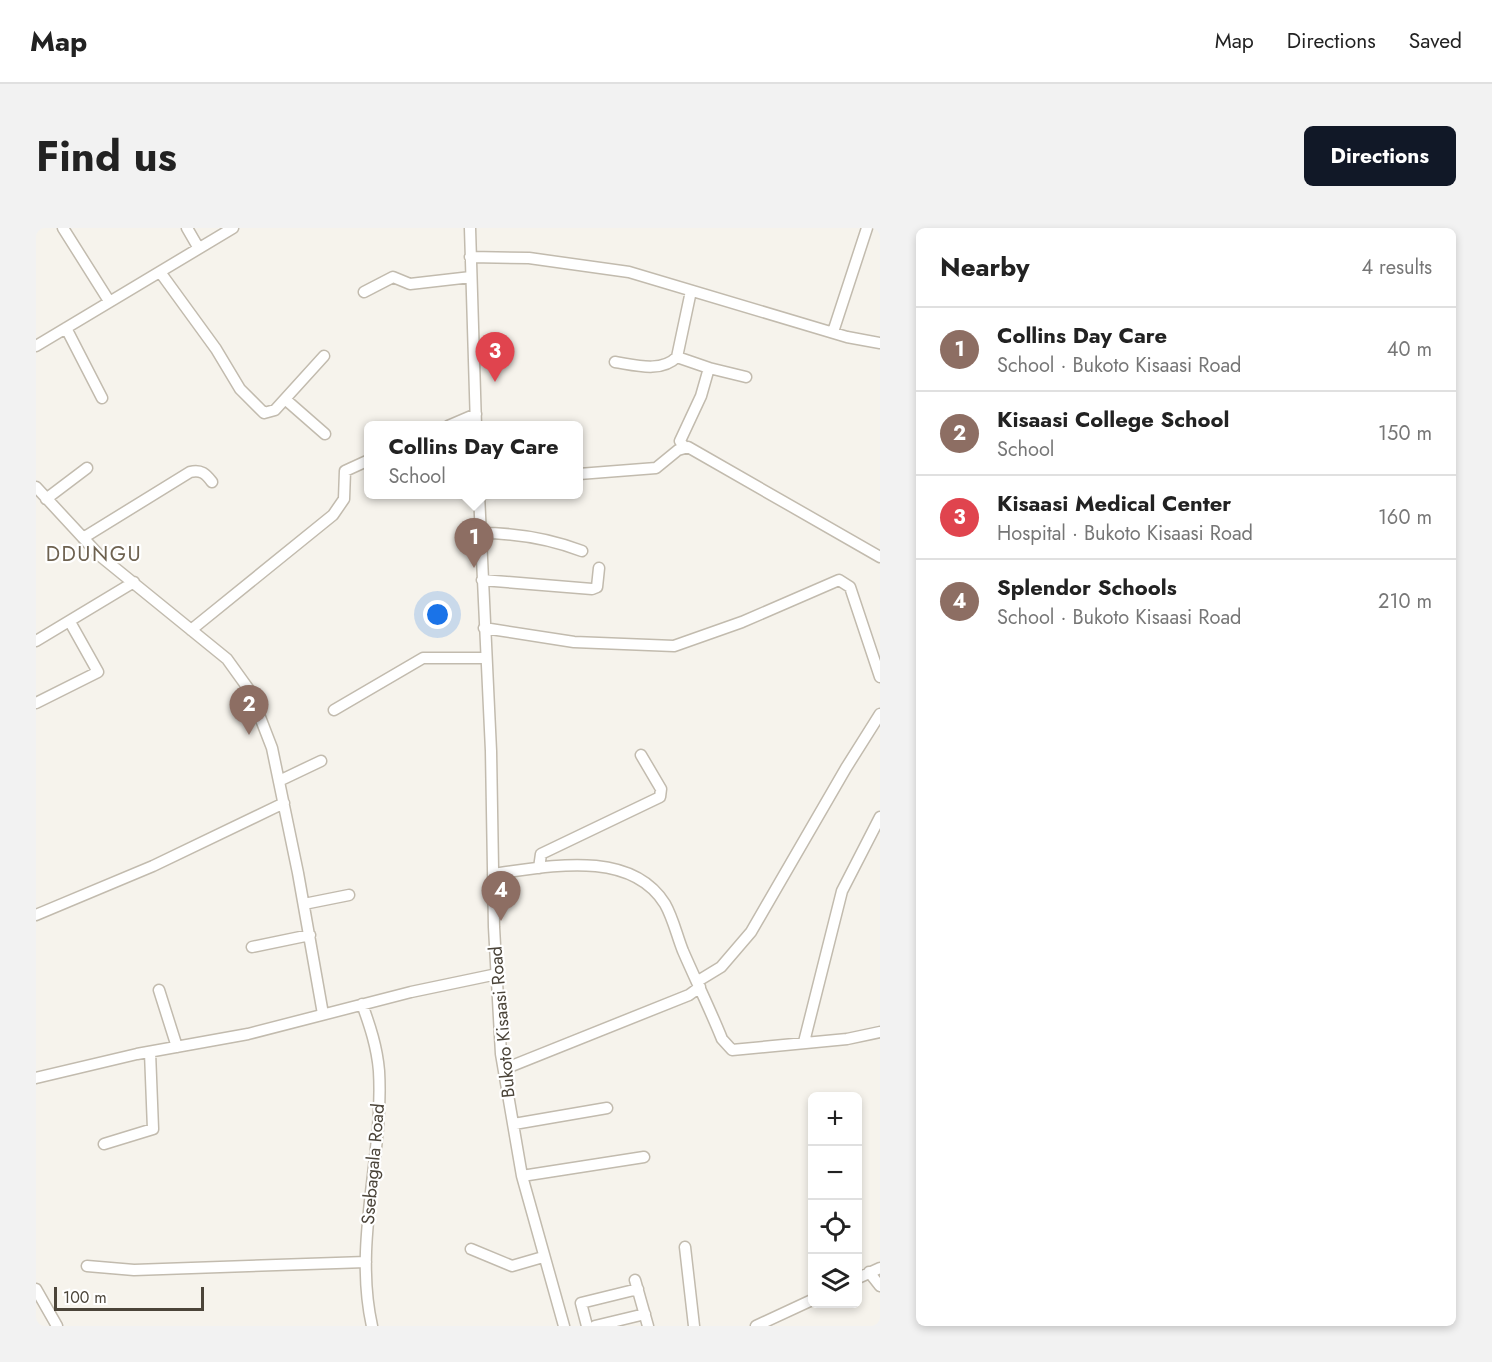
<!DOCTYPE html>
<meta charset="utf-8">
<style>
:root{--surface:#fff;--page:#f2f2f2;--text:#222;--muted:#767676;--line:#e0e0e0;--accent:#111827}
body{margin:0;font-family:Jost,sans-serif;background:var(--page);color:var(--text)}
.controls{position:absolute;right:18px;bottom:18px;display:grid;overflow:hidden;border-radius:9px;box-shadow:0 3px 9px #0003}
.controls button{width:54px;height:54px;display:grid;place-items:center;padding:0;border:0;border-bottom:2px solid var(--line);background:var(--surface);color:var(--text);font:30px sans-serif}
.scale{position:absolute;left:18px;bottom:15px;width:150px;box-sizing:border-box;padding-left:6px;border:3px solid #4b4439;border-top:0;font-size:16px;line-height:21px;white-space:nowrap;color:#4b4439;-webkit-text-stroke:4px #fff;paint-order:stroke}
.you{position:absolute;left:402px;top:387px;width:21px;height:21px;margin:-15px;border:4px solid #fff;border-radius:50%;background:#1a73e8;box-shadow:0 0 0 9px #1a73e833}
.badge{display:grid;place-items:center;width:39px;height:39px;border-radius:50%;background:var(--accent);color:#fff;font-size:20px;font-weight:700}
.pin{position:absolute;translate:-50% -50px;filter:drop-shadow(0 2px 3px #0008)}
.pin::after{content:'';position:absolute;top:32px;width:21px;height:18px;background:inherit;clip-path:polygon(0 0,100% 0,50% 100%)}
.popup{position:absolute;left:328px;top:193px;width:219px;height:78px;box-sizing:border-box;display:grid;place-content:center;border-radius:9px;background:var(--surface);filter:drop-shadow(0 2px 4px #0005);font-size:20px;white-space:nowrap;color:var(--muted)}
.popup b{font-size:22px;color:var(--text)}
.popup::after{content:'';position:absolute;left:50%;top:100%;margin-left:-12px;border:12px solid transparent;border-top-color:var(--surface)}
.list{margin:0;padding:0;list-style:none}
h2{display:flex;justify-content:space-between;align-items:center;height:78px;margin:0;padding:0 24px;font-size:26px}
h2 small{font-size:20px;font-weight:400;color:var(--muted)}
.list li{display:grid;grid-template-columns:39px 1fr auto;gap:18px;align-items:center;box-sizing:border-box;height:84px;padding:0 24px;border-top:2px solid var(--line)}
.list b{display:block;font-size:22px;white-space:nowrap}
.list p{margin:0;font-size:20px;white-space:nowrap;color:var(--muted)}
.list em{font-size:20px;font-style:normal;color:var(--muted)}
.icon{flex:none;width:33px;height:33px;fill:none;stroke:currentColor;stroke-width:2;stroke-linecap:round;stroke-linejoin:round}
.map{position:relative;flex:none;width:844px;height:1098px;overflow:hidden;border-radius:9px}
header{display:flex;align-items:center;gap:36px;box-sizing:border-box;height:84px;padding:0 30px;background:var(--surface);border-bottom:2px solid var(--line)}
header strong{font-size:28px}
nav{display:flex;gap:33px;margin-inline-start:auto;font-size:21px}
.intro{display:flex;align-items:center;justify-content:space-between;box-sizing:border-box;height:144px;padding:0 36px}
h1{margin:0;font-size:42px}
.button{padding:15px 27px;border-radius:9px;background:var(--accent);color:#fff;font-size:21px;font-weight:700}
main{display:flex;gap:36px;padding:0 36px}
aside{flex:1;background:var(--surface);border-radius:9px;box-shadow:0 3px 9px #0003}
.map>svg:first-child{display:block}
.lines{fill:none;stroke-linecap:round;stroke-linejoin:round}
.minor-casing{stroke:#c2bbae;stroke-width:13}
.minor{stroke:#fff;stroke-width:10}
.labels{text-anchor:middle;stroke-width:4.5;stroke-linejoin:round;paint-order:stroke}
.street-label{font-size:18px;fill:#4b4439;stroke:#fff}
.quarter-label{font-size:21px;letter-spacing:1.5px;fill:#6e6250;stroke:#fff}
</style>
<header>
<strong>Map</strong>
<nav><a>Map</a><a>Directions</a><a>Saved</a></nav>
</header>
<div class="intro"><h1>Find us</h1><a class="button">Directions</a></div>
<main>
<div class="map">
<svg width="844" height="1098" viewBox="0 0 844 1098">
<rect width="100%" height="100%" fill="#f6f3ec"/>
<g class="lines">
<defs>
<path id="minor" d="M27,0L73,73
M151,0L162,19
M434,0L440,198
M434,29L493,30L593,44L811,109L844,115
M124,44L180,121L204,161L228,185L239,182L288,128
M328,64L357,49L374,56L435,49
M30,100L66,170
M797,104L831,0
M0,118L197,0
M579,134C599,137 625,145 641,129
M673,140L710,149
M249,171L289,206
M412,198L440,186
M648,219L644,213L665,168L673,140L641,129L655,63
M543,246L620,240L642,222L652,219L844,329
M0,259L63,327L191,431L214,463L236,520L262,645L287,786
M443,266L455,523L458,699L465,826L486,948L528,1098
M10,271L51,240
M444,305C481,305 512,310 546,323
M47,310L154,244C165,241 170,246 176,254
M446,352L556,361L561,359L563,340
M448,400L538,414L638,418L706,394L803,352L814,359L844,449
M155,402L297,287L308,271L309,243L333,232
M0,413L98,354
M0,475L62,444L34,394
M298,482L387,430H450
M243,553L285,533
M503,640L505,626L624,569L625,561L605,527
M457,646C511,639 594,620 629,676C637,690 641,708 647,723C660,753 674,781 686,811L696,822L811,811L844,804
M268,676L313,667
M0,687L117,638L248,575
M216,719L274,707
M662,753L685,739L715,704L810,540L844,486
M123,762L141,819
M326,776C334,798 341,819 343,843C348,928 317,1013 336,1098
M768,814L806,663L844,589
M468,841L653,767L664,759
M0,850L101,826L212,806L375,764L461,746
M478,896L571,880
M68,916L117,901L114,824
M486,948L608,929
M649,1019L658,1098
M435,1021L476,1038L507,1029
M51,1038L98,1042L330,1034
M833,1044L844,1058
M822,1050L844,1040
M599,1052L612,1098
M0,1061L21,1098
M551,1098L545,1075L602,1061
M559,1098L609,1086
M720,1098L776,1072"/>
</defs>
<use href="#minor" class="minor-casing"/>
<use href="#minor" class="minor"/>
</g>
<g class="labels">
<g class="street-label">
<text transform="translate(466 794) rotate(-95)" y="6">Bukoto Kisaasi Road</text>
<text transform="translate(337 936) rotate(-85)" y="6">Ssebagala Road</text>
</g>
<g class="quarter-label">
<text x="58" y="333">DDUNGU</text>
</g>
</g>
</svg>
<div class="controls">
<button>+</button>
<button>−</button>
<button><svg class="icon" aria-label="locate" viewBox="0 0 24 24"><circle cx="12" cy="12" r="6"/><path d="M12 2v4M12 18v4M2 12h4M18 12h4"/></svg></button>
<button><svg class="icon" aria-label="layers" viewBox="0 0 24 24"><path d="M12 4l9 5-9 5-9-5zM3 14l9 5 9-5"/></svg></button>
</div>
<div class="scale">100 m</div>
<div class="you"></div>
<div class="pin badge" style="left:438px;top:340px;background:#8d6e63">1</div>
<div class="popup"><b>Collins Day Care</b>School</div>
<div class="pin badge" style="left:213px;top:507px;background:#8d6e63">2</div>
<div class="pin badge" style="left:459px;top:154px;background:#e0444e">3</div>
<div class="pin badge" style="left:465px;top:693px;background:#8d6e63">4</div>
</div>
<aside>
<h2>Nearby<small>4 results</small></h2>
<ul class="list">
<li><span class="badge" style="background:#8d6e63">1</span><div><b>Collins Day Care</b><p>School · Bukoto Kisaasi Road</p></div><em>40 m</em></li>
<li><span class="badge" style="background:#8d6e63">2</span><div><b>Kisaasi College School</b><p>School</p></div><em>150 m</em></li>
<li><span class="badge" style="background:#e0444e">3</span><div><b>Kisaasi Medical Center</b><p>Hospital · Bukoto Kisaasi Road</p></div><em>160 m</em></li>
<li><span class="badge" style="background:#8d6e63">4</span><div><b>Splendor Schools</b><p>School · Bukoto Kisaasi Road</p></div><em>210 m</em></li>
</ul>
</aside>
</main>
